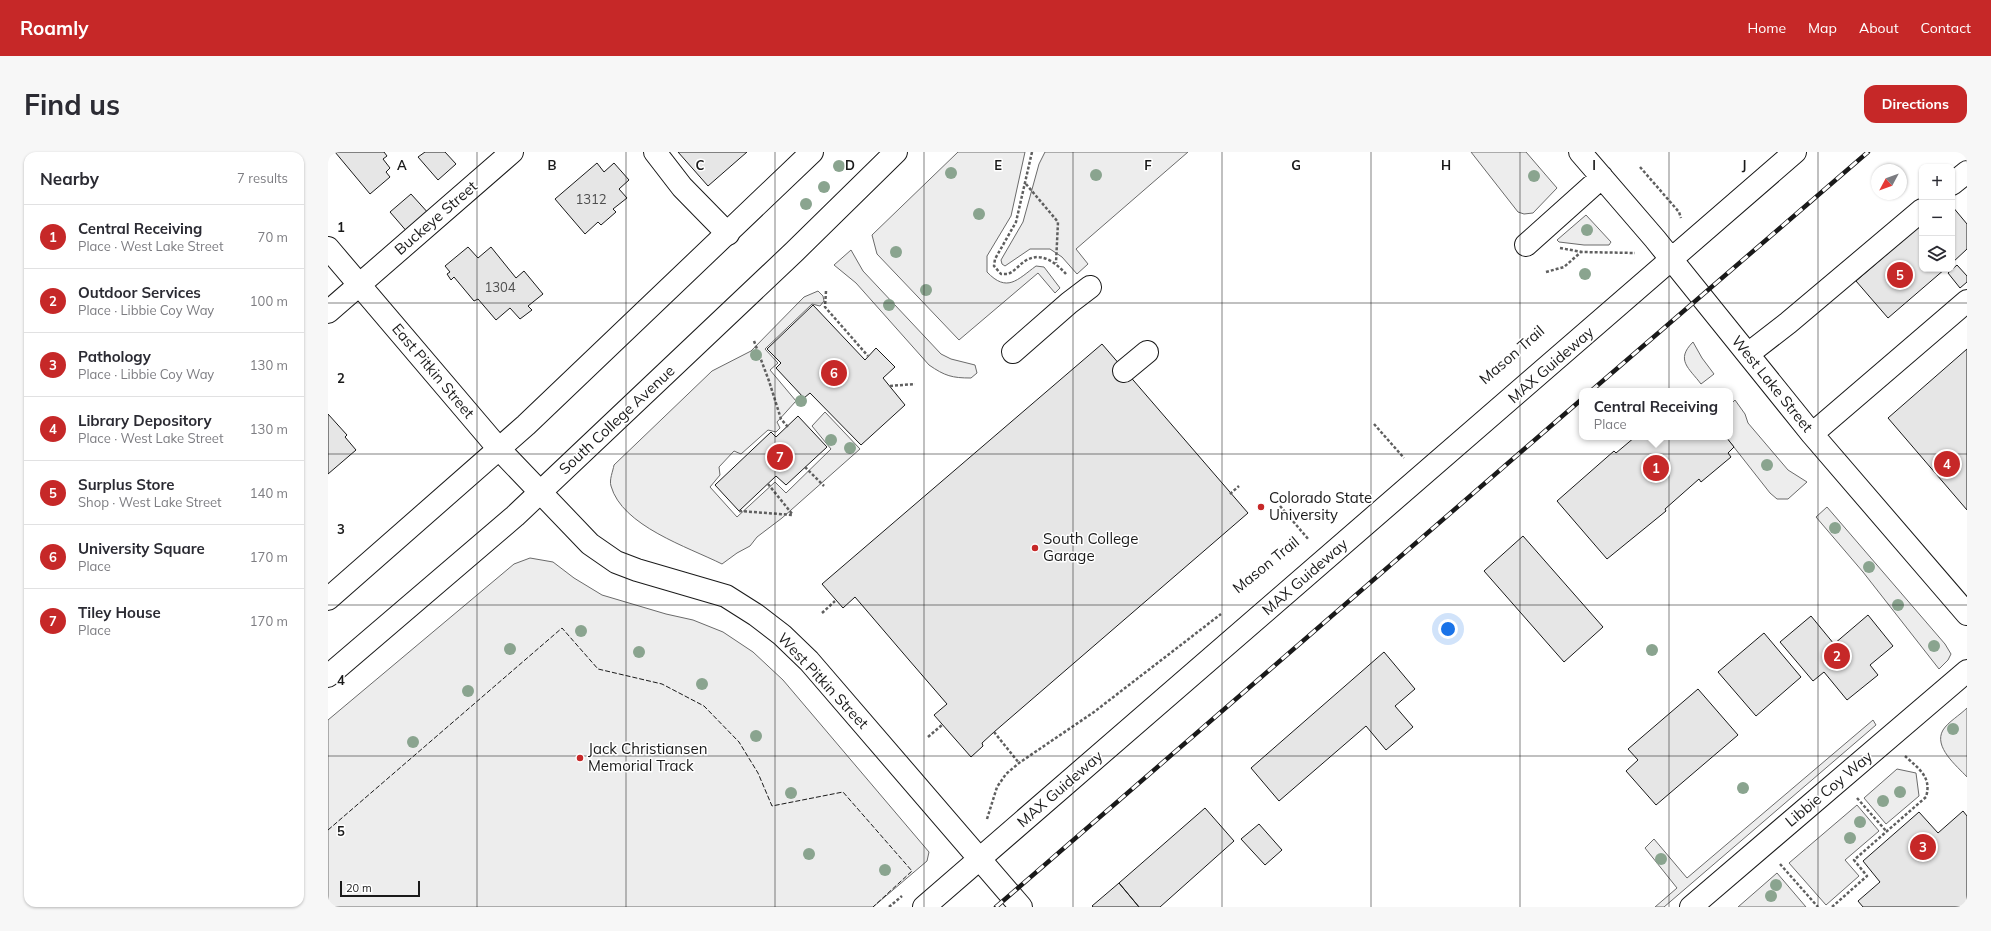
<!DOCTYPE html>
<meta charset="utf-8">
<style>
:root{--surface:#fff;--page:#f7f7f7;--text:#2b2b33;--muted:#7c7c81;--line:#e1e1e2;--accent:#c62828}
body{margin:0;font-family:Mulish,sans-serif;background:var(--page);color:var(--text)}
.controls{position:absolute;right:12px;top:12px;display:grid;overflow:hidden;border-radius:8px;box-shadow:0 1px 3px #0004}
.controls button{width:36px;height:36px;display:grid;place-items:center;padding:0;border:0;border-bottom:1px solid var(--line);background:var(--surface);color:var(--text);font:20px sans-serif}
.compass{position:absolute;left:1543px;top:12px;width:36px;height:36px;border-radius:50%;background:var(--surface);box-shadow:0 1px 3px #0004;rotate:229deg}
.scale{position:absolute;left:12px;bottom:10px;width:80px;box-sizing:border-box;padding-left:4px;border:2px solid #1a1a1a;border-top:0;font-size:11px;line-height:14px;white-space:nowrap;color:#1a1a1a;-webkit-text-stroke:3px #fff;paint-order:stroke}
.you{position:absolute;left:1120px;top:477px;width:14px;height:14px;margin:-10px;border:3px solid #fff;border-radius:50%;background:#1a73e8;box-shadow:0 0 0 6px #1a73e833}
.badge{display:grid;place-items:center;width:26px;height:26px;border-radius:50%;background:var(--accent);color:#fff;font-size:13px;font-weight:700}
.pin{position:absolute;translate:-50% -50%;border:2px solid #fff;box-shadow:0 1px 4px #0006}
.popup{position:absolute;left:1251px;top:236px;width:154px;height:52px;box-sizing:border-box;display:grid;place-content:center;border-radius:8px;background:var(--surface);filter:drop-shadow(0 1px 3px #0005);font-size:13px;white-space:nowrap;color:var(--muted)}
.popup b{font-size:15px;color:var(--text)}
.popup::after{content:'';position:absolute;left:50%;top:100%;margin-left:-8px;border:8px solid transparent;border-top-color:var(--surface)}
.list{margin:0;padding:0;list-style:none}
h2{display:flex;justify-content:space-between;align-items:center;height:52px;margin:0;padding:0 16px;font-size:17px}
h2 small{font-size:13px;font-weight:400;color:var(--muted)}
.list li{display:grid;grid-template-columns:26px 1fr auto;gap:12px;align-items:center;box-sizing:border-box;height:64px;padding:0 16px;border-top:1px solid var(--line)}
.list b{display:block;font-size:15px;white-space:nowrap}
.list p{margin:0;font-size:13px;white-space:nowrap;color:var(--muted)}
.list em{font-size:13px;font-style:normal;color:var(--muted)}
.icon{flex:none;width:22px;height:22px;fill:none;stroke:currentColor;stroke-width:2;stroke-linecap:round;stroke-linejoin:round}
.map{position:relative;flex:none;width:1639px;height:755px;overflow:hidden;border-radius:12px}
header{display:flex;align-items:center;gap:24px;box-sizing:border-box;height:56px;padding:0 20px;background:var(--accent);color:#fff}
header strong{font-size:19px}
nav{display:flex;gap:22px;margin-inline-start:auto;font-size:14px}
.intro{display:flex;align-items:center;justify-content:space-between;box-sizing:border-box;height:96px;padding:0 24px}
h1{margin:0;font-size:28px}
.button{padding:10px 18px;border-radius:12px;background:var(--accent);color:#fff;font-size:14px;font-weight:700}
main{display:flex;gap:24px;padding:0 24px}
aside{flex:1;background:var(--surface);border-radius:12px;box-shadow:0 1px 3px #0004}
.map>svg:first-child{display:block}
.green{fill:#ededed;stroke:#6a6a6a}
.building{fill:#e6e6e6;stroke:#1a1a1a}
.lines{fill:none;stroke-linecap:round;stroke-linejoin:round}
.minor-casing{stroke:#1a1a1a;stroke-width:24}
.highway-casing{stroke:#1a1a1a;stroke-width:24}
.path{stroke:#5f5f5f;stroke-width:2.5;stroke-dasharray:3 2;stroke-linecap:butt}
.minor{stroke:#fff;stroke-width:22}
.highway{stroke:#fff;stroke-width:22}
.rail-casing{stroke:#1a1a1a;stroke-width:4.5}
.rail{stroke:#fff;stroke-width:3;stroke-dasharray:9;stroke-linecap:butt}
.fence{stroke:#1a1a1a;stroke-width:1;stroke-dasharray:5 2;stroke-linecap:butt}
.tree{fill:#8aa48f}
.grid{fill:none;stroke:#1a1a1a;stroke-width:1;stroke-opacity:0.55}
.poi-dot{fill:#c62828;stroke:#fff;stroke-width:1.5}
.labels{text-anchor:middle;stroke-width:3;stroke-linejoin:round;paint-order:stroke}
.number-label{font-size:13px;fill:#4d4d4d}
.street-label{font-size:15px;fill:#1a1a1a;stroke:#fff}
.poi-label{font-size:15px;fill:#1a1a1a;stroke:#fff;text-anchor:start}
.grid-label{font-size:13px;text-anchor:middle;font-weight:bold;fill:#1a1a1a;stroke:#fff;stroke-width:3;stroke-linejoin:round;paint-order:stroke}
</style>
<header>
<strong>Roamly</strong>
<nav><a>Home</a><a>Map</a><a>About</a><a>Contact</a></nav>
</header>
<div class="intro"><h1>Find us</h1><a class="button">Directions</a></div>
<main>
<aside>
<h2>Nearby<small>7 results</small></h2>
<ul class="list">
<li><span class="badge">1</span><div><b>Central Receiving</b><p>Place · West Lake Street</p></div><em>70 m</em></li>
<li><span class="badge">2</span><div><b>Outdoor Services</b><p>Place · Libbie Coy Way</p></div><em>100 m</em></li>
<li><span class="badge">3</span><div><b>Pathology</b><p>Place · Libbie Coy Way</p></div><em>130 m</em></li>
<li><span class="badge">4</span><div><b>Library Depository</b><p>Place · West Lake Street</p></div><em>130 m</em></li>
<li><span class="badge">5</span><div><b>Surplus Store</b><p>Shop · West Lake Street</p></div><em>140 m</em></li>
<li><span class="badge">6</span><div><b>University Square</b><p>Place</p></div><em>170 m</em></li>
<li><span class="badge">7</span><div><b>Tiley House</b><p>Place</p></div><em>170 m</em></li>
</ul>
</aside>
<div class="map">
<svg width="1639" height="755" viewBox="0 0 1639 755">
<rect width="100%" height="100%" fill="#fff"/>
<path class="green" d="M630,0H697L683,64L659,104V120C679,141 689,128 708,114L716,115L732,136L727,141L710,121L631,188L549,102L544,83Z
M717,0H860L748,97L760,112L749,122L734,105L722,97H702L677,114L674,112L673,108L695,70L711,12Z
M1143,0H1198L1229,36L1205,61L1196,62L1190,60Z
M1258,63L1283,90L1281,93H1256L1231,90L1229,88Z
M523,98L535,119L613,202L623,207L647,213L649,221L643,226C624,226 617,224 601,213L528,131L506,113Z
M490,139L495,144L496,149L492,154L484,152L437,197L450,211L442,218L468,249L449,270L452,276L448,280L440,278L413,302L406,299L391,315L392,323L382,335L409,365L447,330L458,341L503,297L484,274L497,260L532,297L454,366L429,385L422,394L409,401L394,412C360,395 294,374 283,334C281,328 285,319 286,313L384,219L423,199L476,145Z
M1365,190L1374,206L1386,222L1373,232C1361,216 1347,208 1365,190Z
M1407,248L1417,262L1420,271L1460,318L1479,330L1460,347H1449L1442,341L1398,285H1402V253Z
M1499,355L1617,492L1623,502L1620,508L1611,517L1535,420L1488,365Z
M202,406L225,410L246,426L274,443L338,462L365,468L395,480L425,500L455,528L601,700L599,709L545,755H0V568L186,412Z
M1639,556V625C1629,614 1605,595 1615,578C1620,570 1632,563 1639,556Z
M1545,568L1548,573L1336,755H1327L1349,736L1317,696L1326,687L1359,726Z
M1569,617L1588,621L1591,644L1558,672L1536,646Z
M1529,653L1551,679L1517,708L1531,724L1498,753L1461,711Z
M1449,721L1478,755H1410Z"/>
<path class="building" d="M7,0H56L59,4L55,7L62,16L58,20L62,25L42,42Z
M97,0H117L128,12L110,28L90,5Z
M350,0H419L380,34Z
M269,11L276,20L286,11L301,28L291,37L299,46L285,57L288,60L273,73L270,70L257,82L227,47Z
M83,42L102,63L81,82L62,60Z
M1624,54L1639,72V97L1624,111Z
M1594,72V117H1617L1560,166L1528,129Z
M140,95L150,106L163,95L188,126L196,119L215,142L200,154L204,158L192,167L182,156L168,168L150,147L146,149L126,125L123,128L119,122L122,120L117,114Z
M1629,113L1639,124V130L1632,136L1620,121Z
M485,153L537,208L548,196L567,215L555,226L577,253L533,293L482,241L476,246L448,216L453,211L439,197Z
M774,192L920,361L666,580L654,591L655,594L643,605L606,563L619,552L581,508L527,445L515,456L494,432Z
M1639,197V358L1560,266Z
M0,262L19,283L17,285L28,298L0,322Z
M470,264L499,295L458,333L448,324L411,359L387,333L443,280L448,285Z
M1307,285H1398L1406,295L1400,301L1403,305L1373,330L1371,327L1337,357L1338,359L1279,407L1229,349L1286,299L1288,301Z
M1195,384L1275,475L1236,510L1156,419Z
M1540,463L1565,494L1542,513L1550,523L1519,548L1496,520L1485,529L1452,490L1483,464L1506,492Z
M1436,481L1473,525L1428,564L1390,520Z
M1056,500L1087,537L1067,554L1085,575L1058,598L1038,574L951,649L923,616Z
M1370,537L1410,583L1328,653L1298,619L1310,608L1300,597Z
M877,656L906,689L832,755H811L791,731Z
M1635,659L1639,664V755H1535L1530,749L1552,730L1535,709L1591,660L1610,681Z
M931,672L954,698L937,713L913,687Z
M791,731L811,755H765L764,754Z"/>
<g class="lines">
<defs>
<path id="minor" d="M327,0L354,35L400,82
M1252,0L1327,87L1484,282L1639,462
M1624,32L1639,20
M1198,93L1274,25
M0,96L171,297L262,392L288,410L309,418L398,444L428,463L454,483L481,509L693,755
M0,160L184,0
M685,200L741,151L762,135
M1420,202L1460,171L1594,58
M796,219L819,200
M1484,282L1639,149
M596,755L1467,0
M1363,755L1639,519"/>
<path id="highway" d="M0,447L198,273L484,0
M0,524L187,364L466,100L568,0"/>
</defs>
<use href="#minor" class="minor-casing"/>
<use href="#highway" class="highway-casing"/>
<path class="path" d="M704,0L688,70L667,107L666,114L673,122H680C687,119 691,113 697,109C713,99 727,110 738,122
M1312,15L1351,60L1353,66
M698,32L730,70L728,111
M1232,96L1254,100L1307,101
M1218,120L1236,115L1253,100
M498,139L497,155L540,204
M426,189L441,229L453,267L460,275
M562,234L587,232
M1046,272L1076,306
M477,315L496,334
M440,332L465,363
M902,342L911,334
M952,354L981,388
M411,359L465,363
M494,461L507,449
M666,580L691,611
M600,585L614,573
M1529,646L1559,680
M659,667L669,635L678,622L691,611L766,560L893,462
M1452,712L1490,755
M561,755L574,744
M1504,755L1539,724L1526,708L1598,645C1604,625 1591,617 1577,604"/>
<use href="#minor" class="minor"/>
<use href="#highway" class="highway"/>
<defs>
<path id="rail" d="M1263,239L1540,0
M668,755L1254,247"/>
</defs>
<use href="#rail" class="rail-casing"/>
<use href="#rail" class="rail"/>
<path class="fence" d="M0,678L234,476L270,517L334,532L376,554L411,590L430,621L444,654L515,640L584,719L545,755"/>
</g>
<g class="tree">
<circle cx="511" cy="14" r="6"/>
<circle cx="623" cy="21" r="6"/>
<circle cx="768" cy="23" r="6"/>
<circle cx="1206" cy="24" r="6"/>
<circle cx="496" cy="35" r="6"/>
<circle cx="478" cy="52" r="6"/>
<circle cx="651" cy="62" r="6"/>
<circle cx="1259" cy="78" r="6"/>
<circle cx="568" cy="100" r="6"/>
<circle cx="1257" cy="122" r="6"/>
<circle cx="598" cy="138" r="6"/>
<circle cx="561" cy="153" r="6"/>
<circle cx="428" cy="203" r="6"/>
<circle cx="473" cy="249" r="6"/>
<circle cx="503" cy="288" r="6"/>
<circle cx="522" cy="296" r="6"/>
<circle cx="1439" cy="313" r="6"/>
<circle cx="1507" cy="376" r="6"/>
<circle cx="1541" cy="415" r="6"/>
<circle cx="1570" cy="453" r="6"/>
<circle cx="253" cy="479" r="6"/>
<circle cx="1606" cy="494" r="6"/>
<circle cx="182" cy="497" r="6"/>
<circle cx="1324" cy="498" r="6"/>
<circle cx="311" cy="500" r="6"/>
<circle cx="374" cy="532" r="6"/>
<circle cx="140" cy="539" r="6"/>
<circle cx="1625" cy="577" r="6"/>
<circle cx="428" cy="584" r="6"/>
<circle cx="85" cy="590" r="6"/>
<circle cx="1415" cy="636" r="6"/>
<circle cx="1572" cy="640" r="6"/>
<circle cx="463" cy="641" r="6"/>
<circle cx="1555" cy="649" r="6"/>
<circle cx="1532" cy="670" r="6"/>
<circle cx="1522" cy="686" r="6"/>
<circle cx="481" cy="702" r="6"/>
<circle cx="1333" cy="707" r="6"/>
<circle cx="557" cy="718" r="6"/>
<circle cx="1448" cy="733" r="6"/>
<circle cx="1443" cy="744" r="6"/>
</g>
<path class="grid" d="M149,0V755M298,0V755M447,0V755M596,0V755M745,0V755M894,0V755M1043,0V755M1192,0V755M1341,0V755M1490,0V755M0,151H1639M0,302H1639M0,453H1639M0,604H1639"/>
<g class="poi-dot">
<circle cx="933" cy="355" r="4"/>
<circle cx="707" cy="396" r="4"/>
<circle cx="252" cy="606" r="4"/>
</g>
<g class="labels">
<g class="number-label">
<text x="263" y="52">1312</text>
<text x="172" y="140">1304</text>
</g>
<g class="street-label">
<text transform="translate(108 66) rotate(-41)" y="5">Buckeye Street</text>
<text transform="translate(1184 203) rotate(-41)" y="5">Mason Trail</text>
<text transform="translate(1223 213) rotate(-41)" y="5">MAX Guideway</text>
<text transform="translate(105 219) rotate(50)" y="5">East Pitkin Street</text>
<text transform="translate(1444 232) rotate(51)" y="5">West Lake Street</text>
<text transform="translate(289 268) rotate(-43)" y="5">South College Avenue</text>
<text transform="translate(938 413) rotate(-39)" y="5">Mason Trail</text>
<text transform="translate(977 425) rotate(-41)" y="5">MAX Guideway</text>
<text transform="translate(495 529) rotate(47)" y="5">West Pitkin Street</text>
<text transform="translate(732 637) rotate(-41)" y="5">MAX Guideway</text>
<text transform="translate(1501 637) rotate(-40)" y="5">Libbie Coy Way</text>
</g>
<g class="poi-label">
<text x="941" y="351">Colorado State<tspan x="941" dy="17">University</tspan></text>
<text x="715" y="392">South College<tspan x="715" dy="17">Garage</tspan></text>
<text x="260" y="602">Jack Christiansen<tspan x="260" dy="17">Memorial Track</tspan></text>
</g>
</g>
<g class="grid-label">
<text x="74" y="18">A</text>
<text x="224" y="18">B</text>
<text x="372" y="18">C</text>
<text x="522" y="18">D</text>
<text x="670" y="18">E</text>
<text x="820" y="18">F</text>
<text x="968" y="18">G</text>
<text x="1118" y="18">H</text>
<text x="1266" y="18">I</text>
<text x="1416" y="18">J</text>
<text x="13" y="80">1</text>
<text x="13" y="231">2</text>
<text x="13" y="382">3</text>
<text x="13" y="533">4</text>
<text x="13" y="684">5</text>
</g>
</svg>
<div class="controls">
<button>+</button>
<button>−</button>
<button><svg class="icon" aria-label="layers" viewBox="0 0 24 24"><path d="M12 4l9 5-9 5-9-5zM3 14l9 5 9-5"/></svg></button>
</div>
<svg class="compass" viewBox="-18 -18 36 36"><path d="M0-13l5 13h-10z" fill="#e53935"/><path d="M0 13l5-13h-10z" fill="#7c7c81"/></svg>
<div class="scale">20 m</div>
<div class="you"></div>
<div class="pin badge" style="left:1328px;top:316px">1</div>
<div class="popup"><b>Central Receiving</b>Place</div>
<div class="pin badge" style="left:1509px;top:504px">2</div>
<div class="pin badge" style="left:1595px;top:695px">3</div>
<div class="pin badge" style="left:1619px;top:312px">4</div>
<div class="pin badge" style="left:1572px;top:123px">5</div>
<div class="pin badge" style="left:506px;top:221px">6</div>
<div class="pin badge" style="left:452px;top:305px">7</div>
</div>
</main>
